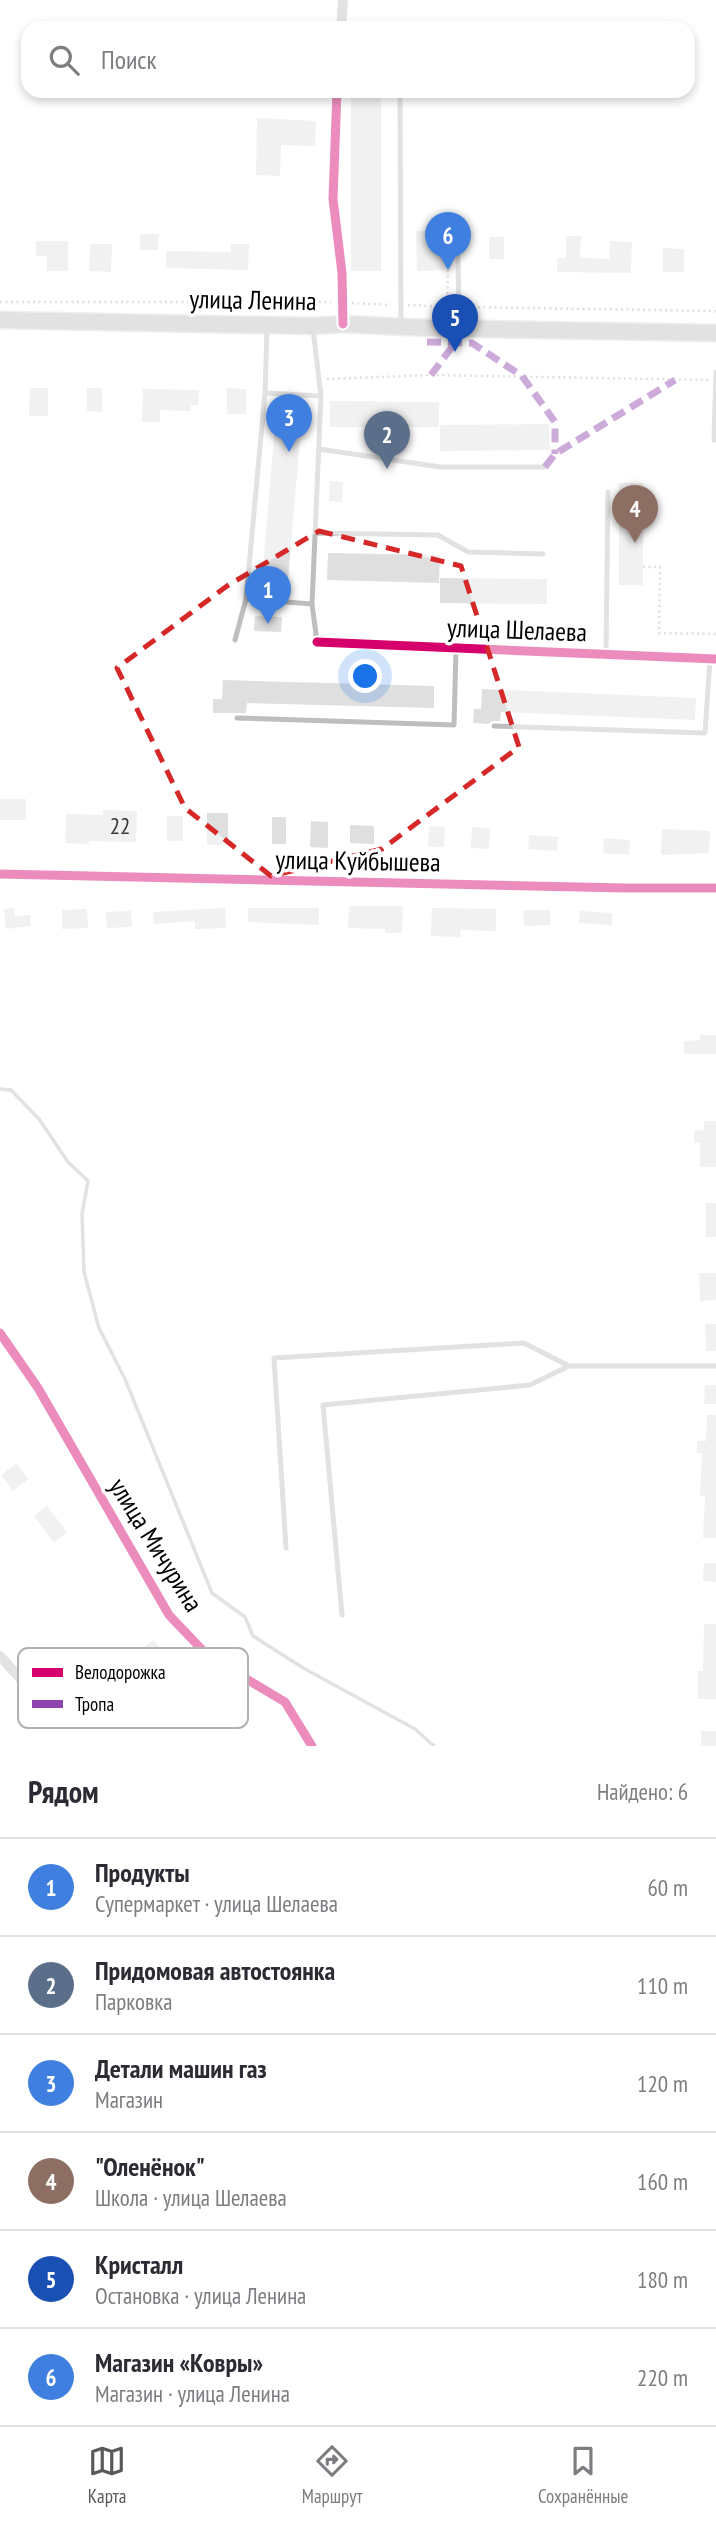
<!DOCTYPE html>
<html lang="ru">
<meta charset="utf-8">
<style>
:root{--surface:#fff;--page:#f2f2f3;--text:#2b2b33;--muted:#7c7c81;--line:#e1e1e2;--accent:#595959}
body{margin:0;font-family:"PT Sans Narrow",sans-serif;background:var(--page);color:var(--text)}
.you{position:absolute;left:366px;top:677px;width:24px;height:24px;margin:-18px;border:5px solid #fff;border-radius:50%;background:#1a73e8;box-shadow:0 0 0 10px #1a73e833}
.badge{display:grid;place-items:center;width:46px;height:46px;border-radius:50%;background:var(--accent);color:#fff;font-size:23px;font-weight:700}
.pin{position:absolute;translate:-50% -58px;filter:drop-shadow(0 2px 4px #0008)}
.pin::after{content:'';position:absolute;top:37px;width:24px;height:21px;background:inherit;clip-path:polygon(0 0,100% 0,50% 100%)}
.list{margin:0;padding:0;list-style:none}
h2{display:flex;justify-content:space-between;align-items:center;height:91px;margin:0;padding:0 28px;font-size:30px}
h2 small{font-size:23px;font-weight:400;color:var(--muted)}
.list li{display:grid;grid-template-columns:46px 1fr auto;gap:21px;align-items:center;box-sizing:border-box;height:98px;padding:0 28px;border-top:2px solid var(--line)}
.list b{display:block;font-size:26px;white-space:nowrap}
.list p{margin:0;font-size:23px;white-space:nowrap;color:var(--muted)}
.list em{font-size:23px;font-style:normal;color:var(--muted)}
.icon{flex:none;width:38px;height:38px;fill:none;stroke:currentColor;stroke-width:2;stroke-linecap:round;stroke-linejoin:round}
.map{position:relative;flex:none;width:716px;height:1746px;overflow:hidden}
.search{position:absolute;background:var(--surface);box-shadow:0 4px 10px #0003;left:21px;right:21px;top:21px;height:77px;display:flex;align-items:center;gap:18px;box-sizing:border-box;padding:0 24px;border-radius:21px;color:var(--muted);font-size:26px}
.sheet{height:679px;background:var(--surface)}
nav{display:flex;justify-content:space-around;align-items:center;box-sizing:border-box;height:98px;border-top:2px solid var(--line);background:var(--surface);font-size:19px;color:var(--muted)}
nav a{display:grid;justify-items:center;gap:4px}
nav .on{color:var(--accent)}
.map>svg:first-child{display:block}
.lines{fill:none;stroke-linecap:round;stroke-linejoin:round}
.stream{stroke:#bebebe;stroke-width:3.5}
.building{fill:#dfdfdf}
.primary-casing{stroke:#dbdbdb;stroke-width:19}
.path{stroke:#b9b9b9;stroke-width:2.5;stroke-dasharray:2 3.5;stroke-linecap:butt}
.service{stroke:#bebebe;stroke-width:5}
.minor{stroke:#bebebe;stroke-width:10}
.primary{stroke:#bebebe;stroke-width:16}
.quiet{stroke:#8e44ad;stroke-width:7;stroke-dasharray:14 7;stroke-linecap:butt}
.cycleway-casing{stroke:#fff;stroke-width:13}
.cycleway{stroke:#d6006c;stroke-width:9}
.marked{fill:none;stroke:#d62828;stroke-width:5;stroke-dasharray:14 9;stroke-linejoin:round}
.labels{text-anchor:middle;stroke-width:7;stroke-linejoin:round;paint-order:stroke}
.number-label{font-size:23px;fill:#383838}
.street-label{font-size:26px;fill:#000;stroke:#fff}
.key{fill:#fff;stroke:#b2b2b2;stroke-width:2}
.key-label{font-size:19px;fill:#000}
</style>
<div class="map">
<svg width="716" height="1746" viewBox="0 0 716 1746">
<rect width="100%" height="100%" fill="#fff"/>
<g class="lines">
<path class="stream" d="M0,1089L11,1090L39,1119L68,1162L88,1181L82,1214L84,1272L99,1328L125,1379L212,1593L245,1617L253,1636L305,1669L415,1729L434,1746"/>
</g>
<path class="building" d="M351,91H381V271H351Z
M257,118L316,121L315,146L281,145L280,176L256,175Z
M450,230L451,270L417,271L416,231Z
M140,234H159L158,250H140Z
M566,236H581L580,258L609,259L610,241L632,242L631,273L557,272V258H566Z
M489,237H504V259H489Z
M36,241H68V271H47V256H36Z
M90,244H112L111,272L89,271Z
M231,244H249L248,270L166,268V251L231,252Z
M663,248L684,249V272H663Z
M30,388H48V416H29Z
M87,388H102V412L87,411Z
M227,388L246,389V414H227Z
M143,389L199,390L198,405H191V411L160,410V422H142Z
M330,401L439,402V427H330Z
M277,402L303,404L287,591L261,589Z
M549,424L550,450L440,451V425Z
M330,481L343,482L342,502L329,501Z
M619,483H643V585H619Z
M328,553L440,555L439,583L327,580Z
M440,578L547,579V604L440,603Z
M255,616L282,617L281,632L254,631Z
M223,680L434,686V708L247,703L246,713H213V699H222Z
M482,689L696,698L695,720L501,712L500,721H492L489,724L473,723L474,709H481Z
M0,799H26V820H0Z
M103,810L137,811L136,842L89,841V844L65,843L66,814L103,815Z
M207,813H228V845H207Z
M167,816H183V841H167Z
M272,817H286V844H272Z
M311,821L328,822V848L310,847Z
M350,825L374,826V844L350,843Z
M429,826L445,827L444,847H428Z
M472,827L490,828L489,849L471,848Z
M662,829L710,831L709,853L661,855Z
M529,835L558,837L557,851L528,849Z
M604,838L630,840L629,855L603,853Z
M349,906H403L402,933H385V929L348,928Z
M14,908L15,916L30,915L31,926L6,929L4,909Z
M225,908L226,928L195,929V921L154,924L153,912Z
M248,908H319V925L248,922Z
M432,908L496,909V931L461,930L460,937L431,936Z
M87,909L88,928L62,929V910Z
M523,910H550V925L524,926Z
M131,911L132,927L107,928L106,912Z
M580,911L612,913V925L579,923Z
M700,1035H716V1054H684V1041L700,1040Z
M704,1121H716V1167H700V1143H694V1131L704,1130Z
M706,1203H716V1237H706Z
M699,1273H716V1300L700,1301Z
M705,1324H716V1351H706Z
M705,1385H716V1404H704Z
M707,1415H716V1538H703L705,1496L700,1495L702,1453H697V1441H706Z
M17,1463L28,1479L13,1491L1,1475Z
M47,1506L67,1532L54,1543L34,1516Z
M704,1563H716V1582L703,1581Z
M704,1624H716V1699H698V1671H703Z
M154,1640L164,1654L147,1666L137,1652Z
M701,1731H716V1746H701Z"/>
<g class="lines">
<defs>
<path id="primary" d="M0,320L313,326L343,324L428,328L716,333"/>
</defs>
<use href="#primary" class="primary-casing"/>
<path class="path" d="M0,302H331
M352,303L391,305
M408,305L450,307
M447,305L448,270
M467,307L716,311
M327,379L431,375L709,380
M643,567H660L659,633L716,634"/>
<path class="service" d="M400,91L401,326
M458,255L459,326
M267,328L265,393L246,599L312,604
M313,329L321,396L312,604L317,642
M716,372L714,440H716
M265,393L321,396
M319,449L440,467H545
M315,533L438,535L468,552L543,554
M235,640L246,599
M606,653L608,492
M237,718L454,725L456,649
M494,726L705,733L710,659
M286,1548L274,1358L524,1343L569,1366H716
M342,1615L323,1405L530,1385L569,1366"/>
<path class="minor" d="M341,28L343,0
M337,91L333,199L342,273L343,324
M317,642L716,659
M0,874L625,888H716
M0,1333L38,1388L169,1615L208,1656L285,1702L312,1746
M0,1656L27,1686"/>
<use href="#primary" class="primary"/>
<path class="quiet" d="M427,342L472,343L522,376L555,422V454
M431,375L455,343
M545,467L555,454L675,380"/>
<defs>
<path id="cycleway" d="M337,91L333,199L342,273L343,324
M317,642L716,659
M0,874L625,888H716
M0,1333L38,1388L169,1615L208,1656L285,1702L312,1746"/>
</defs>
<use href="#cycleway" class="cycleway-casing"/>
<use href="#cycleway" class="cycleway"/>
</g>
<path d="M0 0H716V1746H0ZM319,531L461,566L519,747L382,849L271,876L185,808L117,668L227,586Z" fill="#fff" fill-opacity=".55" fill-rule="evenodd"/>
<path class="marked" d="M319,531L461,566L519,747L382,849L271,876L185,808L117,668L227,586Z"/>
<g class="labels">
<g class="number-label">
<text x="120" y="834">22</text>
</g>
<g class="street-label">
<text transform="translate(253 300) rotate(1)" y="9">улица Ленина</text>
<text transform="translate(517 630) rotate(2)" y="9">улица Шелаева</text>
<text transform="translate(358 861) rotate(1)" y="9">улица Куйбышева</text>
<text transform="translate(156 1545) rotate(58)" y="9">улица Мичурина</text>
</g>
</g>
<rect x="18" y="1648" width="230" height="80" rx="10" class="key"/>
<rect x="32" y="1668" width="31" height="9" fill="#d6006c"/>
<rect x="32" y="1700" width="31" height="8" fill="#8e44ad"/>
<g class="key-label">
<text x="75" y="1679">Велодорожка</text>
<text x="75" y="1711">Тропа</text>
</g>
</svg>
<div class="you"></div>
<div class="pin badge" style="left:268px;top:624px;background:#3f7fe0">1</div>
<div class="pin badge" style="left:387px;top:469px;background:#5c6f8a">2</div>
<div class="pin badge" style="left:289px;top:452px;background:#3f7fe0">3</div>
<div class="pin badge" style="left:635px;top:543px;background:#8d6e63">4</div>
<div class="pin badge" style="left:455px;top:352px;background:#1a4fb4">5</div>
<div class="pin badge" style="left:448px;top:270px;background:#3f7fe0">6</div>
<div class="search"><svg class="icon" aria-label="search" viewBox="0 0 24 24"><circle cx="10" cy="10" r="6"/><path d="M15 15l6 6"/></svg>Поиск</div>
</div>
<section class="sheet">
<h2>Рядом<small>Найдено: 6</small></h2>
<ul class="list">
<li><span class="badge" style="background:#3f7fe0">1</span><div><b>Продукты</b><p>Супермаркет · улица Шелаева</p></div><em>60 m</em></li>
<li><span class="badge" style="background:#5c6f8a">2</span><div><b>Придомовая автостоянка</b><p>Парковка</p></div><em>110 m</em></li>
<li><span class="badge" style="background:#3f7fe0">3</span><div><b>Детали машин газ</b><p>Магазин</p></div><em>120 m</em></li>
<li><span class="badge" style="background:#8d6e63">4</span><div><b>&quot;Оленёнок&quot;</b><p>Школа · улица Шелаева</p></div><em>160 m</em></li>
<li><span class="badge" style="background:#1a4fb4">5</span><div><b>Кристалл</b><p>Остановка · улица Ленина</p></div><em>180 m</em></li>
<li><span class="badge" style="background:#3f7fe0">6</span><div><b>Магазин «Ковры»</b><p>Магазин · улица Ленина</p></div><em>220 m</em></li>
</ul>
</section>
<nav>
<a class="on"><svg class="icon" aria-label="map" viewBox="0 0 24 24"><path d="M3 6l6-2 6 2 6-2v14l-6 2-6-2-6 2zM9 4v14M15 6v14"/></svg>Карта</a>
<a><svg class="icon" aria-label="directions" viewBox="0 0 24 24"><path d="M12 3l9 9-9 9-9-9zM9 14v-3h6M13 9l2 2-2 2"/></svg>Маршрут</a>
<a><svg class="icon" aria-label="saved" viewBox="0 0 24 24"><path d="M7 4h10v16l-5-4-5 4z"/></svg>Сохранённые</a>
</nav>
